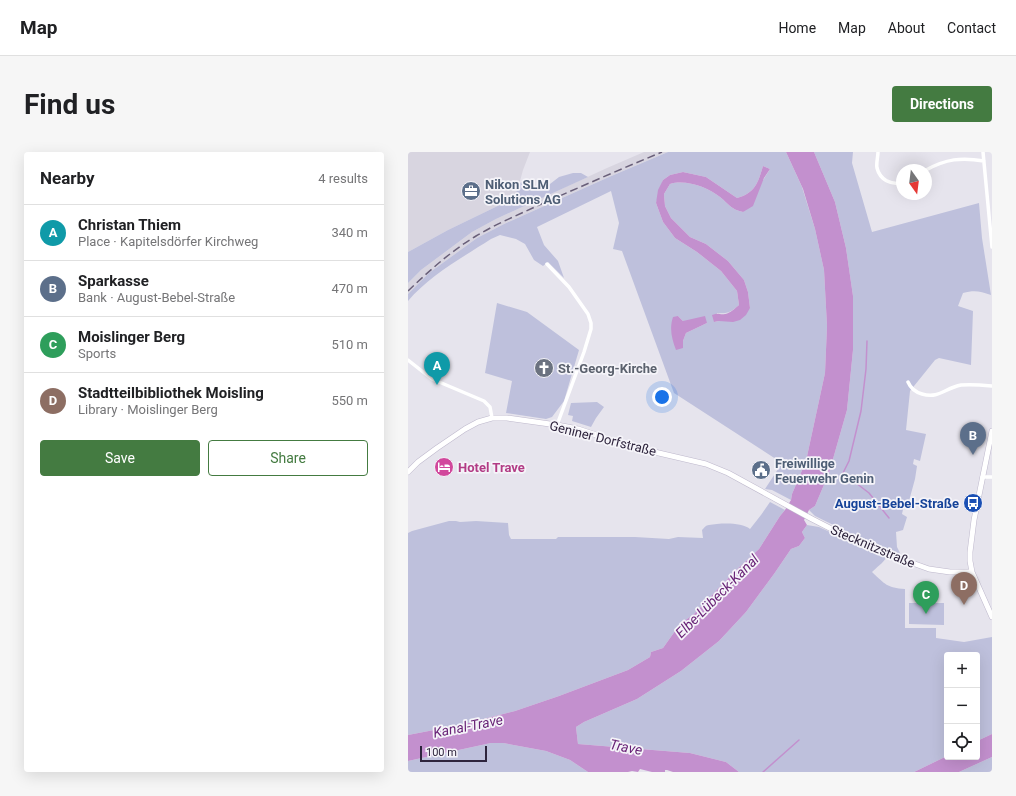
<!DOCTYPE html>
<meta charset="utf-8">
<style>
:root{--surface:#fff;--page:#f6f6f6;--text:#202124;--muted:#757577;--line:#e0e0e0;--accent:#447b41}
body{margin:0;font-family:Roboto,sans-serif;background:var(--page);color:var(--text)}
.controls{position:absolute;right:12px;bottom:12px;display:grid;overflow:hidden;border-radius:4px;box-shadow:0 4px 16px #0002}
.controls button{width:36px;height:36px;display:grid;place-items:center;padding:0;border:0;border-bottom:1px solid var(--line);background:var(--surface);color:var(--text);font:20px sans-serif}
.compass{position:absolute;left:488px;top:12px;width:36px;height:36px;border-radius:50%;background:var(--surface);box-shadow:0 4px 16px #0002;rotate:166deg}
.scale{position:absolute;left:12px;bottom:10px;width:67px;box-sizing:border-box;padding-left:4px;border:2px solid #2e243d;border-top:0;font-size:11px;line-height:14px;white-space:nowrap;color:#2e243d;-webkit-text-stroke:3px #f5f4f9;paint-order:stroke}
.you{position:absolute;left:254px;top:245px;width:14px;height:14px;margin:-10px;border:3px solid #fff;border-radius:50%;background:#1a73e8;box-shadow:0 0 0 6px #1a73e833}
.badge{display:grid;place-items:center;width:26px;height:26px;border-radius:50%;background:var(--accent);color:#fff;font-size:13px;font-weight:700}
.pin{position:absolute;translate:-50% -33px;filter:drop-shadow(0 1px 2px #0008)}
.pin::after{content:'';position:absolute;top:21px;width:14px;height:12px;background:inherit;clip-path:polygon(0 0,100% 0,50% 100%)}
.list{margin:0;padding:0;list-style:none}
h2{display:flex;justify-content:space-between;align-items:center;height:52px;margin:0;padding:0 16px;font-size:17px}
h2 small{font-size:13px;font-weight:400;color:var(--muted)}
.list li{display:grid;grid-template-columns:26px 1fr auto;gap:12px;align-items:center;box-sizing:border-box;height:56px;padding:0 16px;border-top:1px solid var(--line)}
.list b{display:block;font-size:15px;white-space:nowrap}
.list p{margin:0;font-size:13px;white-space:nowrap;color:var(--muted)}
.list em{font-size:13px;font-style:normal;color:var(--muted)}
.actions{display:flex;gap:8px;padding:12px 16px}
.actions a{flex:1;padding:9px 0;border:1px solid var(--accent);border-radius:4px;text-align:center;font-size:14px;color:var(--accent)}
.actions .main{background:var(--accent);color:#fff}
.icon{flex:none;width:22px;height:22px;fill:none;stroke:currentColor;stroke-width:2;stroke-linecap:round;stroke-linejoin:round}
.map{position:relative;flex:none;width:584px;height:620px;overflow:hidden;border-radius:4px}
header{display:flex;align-items:center;gap:24px;box-sizing:border-box;height:56px;padding:0 20px;background:var(--surface);border-bottom:1px solid var(--line)}
header strong{font-size:19px}
nav{display:flex;gap:22px;margin-inline-start:auto;font-size:14px}
.intro{display:flex;align-items:center;justify-content:space-between;box-sizing:border-box;height:96px;padding:0 24px}
h1{margin:0;font-size:28px}
.button{padding:10px 18px;border-radius:4px;background:var(--accent);color:#fff;font-size:14px;font-weight:700}
main{display:flex;gap:24px;padding:0 24px}
aside{flex:1;background:var(--surface);border-radius:4px;box-shadow:0 4px 16px #0002}
.map>svg:first-child{display:block}
.built{fill:#d8d5e0}
.green{fill:#bec0dc;fill-rule:evenodd}
.water{fill:#c390ce}
.lines{fill:none;stroke-linecap:round;stroke-linejoin:round}
.stream{stroke:#c390ce;stroke-width:1.5}
.secondary-casing{stroke:#beb8cc;stroke-width:6}
.minor{stroke:#fff;stroke-width:3.5}
.secondary{stroke:#fff;stroke-width:5}
.rail{stroke:#695f79;stroke-width:1.5;stroke-dasharray:8 4;stroke-linecap:butt}
.labels{text-anchor:middle;stroke-width:3.5;stroke-linejoin:round;paint-order:stroke}
.service-label{font-size:13px;font-weight:bold;fill:#4e5e75;stroke:#f5f4f9;text-anchor:start}
.worship-label{font-size:13px;font-weight:bold;fill:#5b616d;stroke:#f5f4f9;text-anchor:start}
.street-label{font-size:13px;fill:#2e243d;stroke:#f5f4f9}
.hotel-label{font-size:13px;font-weight:bold;fill:#b23c85;stroke:#f5f4f9;text-anchor:start}
.transit-label{font-size:13px;font-weight:bold;fill:#164399;stroke:#f5f4f9;text-anchor:end}
.water-label{font-size:14px;font-style:italic;fill:#682276;stroke:#f5f4f9}
</style>
<header>
<strong>Map</strong>
<nav><a>Home</a><a>Map</a><a>About</a><a>Contact</a></nav>
</header>
<div class="intro"><h1>Find us</h1><a class="button">Directions</a></div>
<main>
<aside>
<h2>Nearby<small>4 results</small></h2>
<ul class="list">
<li><span class="badge" style="background:#0f9aa8">A</span><div><b>Christan Thiem</b><p>Place · Kapitelsdörfer Kirchweg</p></div><em>340 m</em></li>
<li><span class="badge" style="background:#5c6f8a">B</span><div><b>Sparkasse</b><p>Bank · August-Bebel-Straße</p></div><em>470 m</em></li>
<li><span class="badge" style="background:#2e9e5b">C</span><div><b>Moislinger Berg</b><p>Sports</p></div><em>510 m</em></li>
<li><span class="badge" style="background:#8d6e63">D</span><div><b>Stadtteilbibliothek Moisling</b><p>Library · Moislinger Berg</p></div><em>550 m</em></li>
</ul>
<div class="actions"><a class="main">Save</a><a>Share</a></div>
</aside>
<div class="map">
<svg width="584" height="620" viewBox="0 0 584 620">
<rect width="100%" height="100%" fill="#e6e4ed"/>
<path class="built" d="M0,0H122L115,18L109,40L106,46L40,78L0,100Z
M236,0H260L201,25L96,72L69,86L21,121L0,142V131L13,118L64,80L88,67L199,16Z"/>
<path class="green" d="M260,0H378L394,35L407,77L416,118L419,174L417,221L398,309L384,342L383,348L364,338L357,337L374,311L266,241L214,99L205,97L211,71L203,39L129,75L136,93L150,109L156,126L140,110L135,114L126,108L117,92L108,87L92,83L83,87C55,105 21,124 0,149V142L21,121L69,86L96,72L201,25ZM355,14L362,17L335,60C322,57 321,52 312,45C300,35 277,27 262,32L256,42L257,54L263,66L282,85L298,92L320,109L336,128L340,140L342,156L311,169L306,170L309,161C320,162 323,160 331,153L329,139L313,119L289,100L267,86L255,70L248,51L255,28L262,23L275,20L298,25L329,46C347,41 350,31 355,14ZM270,164L275,169L299,171L278,181L275,189V196Z
M406,0H445L444,11L464,80L571,51L574,86L583,143C572,139 566,138 555,141L550,154L565,159L563,213L531,206L527,208L502,239L498,278L518,282L512,309L506,307L505,312L509,314L507,327L501,349L496,353L494,362L499,365L495,378L488,380L489,395L493,403L458,389L407,364L401,358L407,354L421,321L439,258L445,198V144L438,96L427,50Z
M165,21H173L180,25L88,67L64,80L13,118L0,131V100L40,78L106,46L112,31L118,28L120,38H123L133,36L142,32L151,25Z
M89,151L119,160L171,198L156,249L144,265L138,267L98,261L104,229L77,221Z
M189,250L196,255L188,266L183,275L164,269L165,264L160,263L163,251Z
M362,350L377,358L372,364L351,397L325,421L286,462L272,472L255,496L243,500L242,505L220,518L151,544L107,559L52,573L0,583V381L4,379L41,369H48L52,370L68,369L100,371L101,383L103,387H148L150,385H227L261,387L270,385L295,386L294,378C296,376 298,373 301,373C312,371 334,370 342,377L353,363Z
M399,373L411,375L478,406C476,410 468,416 464,420C477,432 479,436 497,437V476H528V486L556,490L584,485V582L569,589V503H539V604L506,620H331L318,610L282,601L170,592L168,575L176,570L229,547L273,519L311,489L338,460L366,422L383,397L391,394L397,386L394,380Z
M501,451H536V473L501,472Z
M83,591H95L138,599L162,608L180,620H0V609Z
M584,605V620H551Z"/>
<path class="water" d="M378,0H406L427,50L438,96L445,144V198L439,258L421,321L407,354L401,358L396,368L399,373L394,380L397,386L391,394L383,397L366,422L338,460L311,489L273,519L229,547L176,570L168,575L170,592L282,601L318,610L331,620H265L259,618H257V620H244L232,617L230,620L224,619L220,620H180L162,608L138,599L95,591H83L0,609V583L52,573L107,559L151,544L220,518L242,505L243,500L255,496L272,472L286,462L325,421L351,397L372,364L377,358L383,348L384,342L398,309L417,221L419,174L416,118L407,77L395,37Z
M355,14L362,17L356,26L345,54L335,60C322,57 321,52 312,45C300,35 277,27 262,32L256,42L257,54L263,66L282,85L298,92L320,109L336,128L340,140L342,156L338,163L332,168L325,170L311,169L306,170L304,163C311,160 311,163 317,162C323,161 327,156 331,153L329,139L313,119L289,100L267,86L255,70L248,51L250,38L255,28L262,23L275,20L298,25L329,46C347,41 350,31 355,14Z
M270,164L275,169L297,164L299,171L278,181L275,189V196L268,198C264,187 261,177 265,165Z
M584,582V605L551,620H506L539,604V605H569V589Z"/>
<g class="lines">
<path class="stream" d="M459,189L458,217L453,259L441,309L435,321L461,341L481,366
M355,620L391,588"/>
<defs>
<path id="secondary" d="M584,279L566,368L562,400V409L564,420L584,465
M0,320L10,310L29,296L57,277L70,270L84,266H99L149,273L170,277L225,295L298,312L320,321L404,367L447,389L471,399L521,417L542,420H564"/>
</defs>
<use href="#secondary" class="secondary-casing"/>
<path class="minor" d="M470,0C470,5 468,11 469,16C472,28 483,33 494,31
M575,0L584,95
M518,18C538,7 553,5 576,9
M139,112L161,135L180,162L183,171V177L176,200L149,273
M0,208L24,227L76,249L82,255L84,266
M500,230C503,237 507,240 514,242C531,247 537,236 553,233C563,232 574,233 584,234
M574,325H584"/>
<use href="#secondary" class="secondary"/>
<path class="rail" d="M0,139C21,119 43,99 68,84C88,72 110,63 131,53C172,35 213,17 254,0"/>
</g>
<defs>
<symbol id="office-disc" viewBox="-11 -11 22 22"><circle r="9.5" fill="#5c6f8a" stroke="#f5f4f9"/><path d="M-6-3h4V-5.5h4V-3h4V5H-6ZM-1-4.5V-3h2v-1.5ZM-6 0V1H6V0Z" fill="#fff"/></symbol>
<symbol id="church-disc" viewBox="-11 -11 22 22"><circle r="9.5" fill="#6b7280" stroke="#f5f4f9"/><path d="M-1.2-6h2.4v3.5h3.3v2.4h-3.3V6h-2.4V-.1h-3.3v-2.4h3.3Z" fill="#fff"/></symbol>
<symbol id="hotel-disc" viewBox="-11 -11 22 22"><circle r="9.5" fill="#d1479c" stroke="#f5f4f9"/><path d="M-6-4.5h1.5V1H6V5H4.5V3h-9V5H-6ZM-4 0a1.8 1.8 0 1 1 3.6 0ZM.5 0V-2.5h3Q6-2.5 6 0Z" fill="#fff"/></symbol>
<symbol id="civic-disc" viewBox="-11 -11 22 22"><circle r="9.5" fill="#5c6f8a" stroke="#f5f4f9"/><path d="M-.6-6.5H3V-4.5H.6V-3L4-1V1h2V6H-6V1h2V-1L-.6-3ZM-1.2 2.5V6h2.4V2.5Z" fill="#fff"/></symbol>
<symbol id="bus-disc" viewBox="-11 -11 22 22"><circle r="9.5" fill="#1a4fb4" stroke="#f5f4f9"/><path d="M-5-6H5V4H4V6H2V4H-2V6H-4V4H-5ZM-3.5-4V0h7V-4ZM-3.5 1.2v1.5H-2V1.2ZM2 1.2v1.5H3.5V1.2Z" fill="#fff"/></symbol>
</defs>
<g fill-rule="evenodd">
<use href="#office-disc" x="52" y="28" width="22" height="22"/>
<use href="#church-disc" x="125" y="205" width="22" height="22"/>
<use href="#hotel-disc" x="25" y="304" width="22" height="22"/>
<use href="#civic-disc" x="342" y="307" width="22" height="22"/>
<use href="#bus-disc" x="554" y="340" width="22" height="22"/>
</g>
<g class="labels">
<g class="service-label">
<text x="77" y="37">Nikon SLM<tspan x="77" dy="15">Solutions AG</tspan></text>
<text x="367" y="316">Freiwillige<tspan x="367" dy="15">Feuerwehr Genin</tspan></text>
</g>
<g class="worship-label">
<text x="150" y="221">St.-Georg-Kirche</text>
</g>
<g class="street-label">
<text transform="translate(195 286) rotate(14)" y="5">Geniner Dorfstraße</text>
<text transform="translate(465 394) rotate(23)" y="5">Stecknitzstraße</text>
</g>
<g class="hotel-label">
<text x="50" y="320">Hotel Trave</text>
</g>
<g class="transit-label">
<text x="551" y="356">August-Bebel-Straße</text>
</g>
<g class="water-label">
<text transform="translate(309 444) rotate(-45)" y="5">Elbe-Lübeck-Kanal</text>
<text transform="translate(60 574) rotate(-11)" y="5">Kanal-Trave</text>
<text transform="translate(218 595) rotate(11)" y="5">Trave</text>
</g>
</g>
</svg>
<div class="controls">
<button>+</button>
<button>−</button>
<button><svg class="icon" aria-label="locate" viewBox="0 0 24 24"><circle cx="12" cy="12" r="6"/><path d="M12 2v4M12 18v4M2 12h4M18 12h4"/></svg></button>
</div>
<svg class="compass" viewBox="-18 -18 36 36"><path d="M0-13l5 13h-10z" fill="#e53935"/><path d="M0 13l5-13h-10z" fill="#757577"/></svg>
<div class="scale">100 m</div>
<div class="you"></div>
<div class="pin badge" style="left:29px;top:233px;background:#0f9aa8">A</div>
<div class="pin badge" style="left:565px;top:303px;background:#5c6f8a">B</div>
<div class="pin badge" style="left:518px;top:462px;background:#2e9e5b">C</div>
<div class="pin badge" style="left:556px;top:453px;background:#8d6e63">D</div>
</div>
</main>
